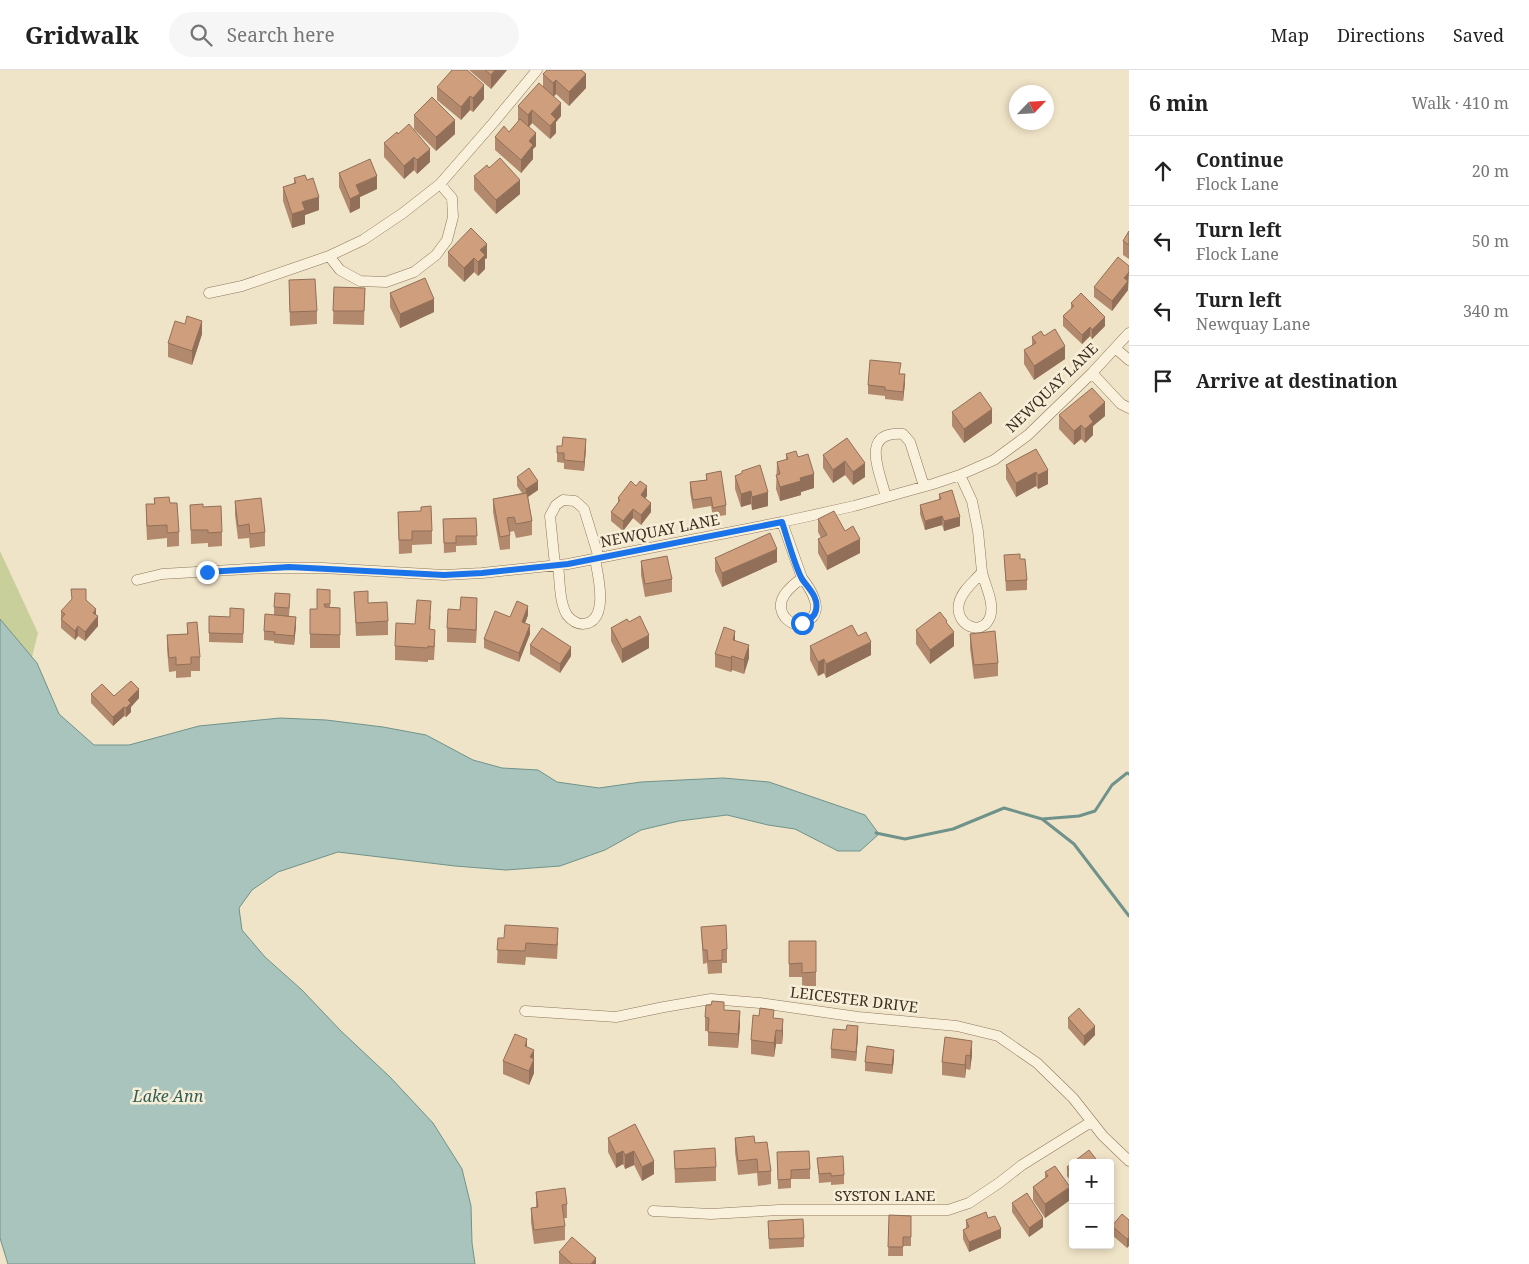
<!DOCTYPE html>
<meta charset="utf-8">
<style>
:root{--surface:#fff;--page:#f6f6f6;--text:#222;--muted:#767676;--line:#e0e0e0}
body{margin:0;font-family:"Noto Serif",serif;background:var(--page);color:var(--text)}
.controls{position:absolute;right:15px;bottom:15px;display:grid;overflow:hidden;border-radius:5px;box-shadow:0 2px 8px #0003}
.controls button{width:45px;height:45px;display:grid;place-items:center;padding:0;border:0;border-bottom:1px solid var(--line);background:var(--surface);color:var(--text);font:25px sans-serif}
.compass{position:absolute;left:1009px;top:15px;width:45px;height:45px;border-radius:50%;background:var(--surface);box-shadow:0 2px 8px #0003;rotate:65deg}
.stop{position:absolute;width:15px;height:15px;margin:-11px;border:4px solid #1a73e8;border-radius:50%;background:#fff}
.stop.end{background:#1a73e8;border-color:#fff;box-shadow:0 1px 5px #0008}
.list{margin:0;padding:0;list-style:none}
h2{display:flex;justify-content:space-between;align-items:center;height:65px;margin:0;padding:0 20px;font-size:21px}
h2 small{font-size:16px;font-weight:400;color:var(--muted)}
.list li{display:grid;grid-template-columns:32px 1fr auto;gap:15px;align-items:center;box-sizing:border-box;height:70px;padding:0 20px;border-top:1px solid var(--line)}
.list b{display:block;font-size:19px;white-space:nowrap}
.list p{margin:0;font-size:16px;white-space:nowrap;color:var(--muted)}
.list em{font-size:16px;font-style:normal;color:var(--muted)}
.icon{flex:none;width:28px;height:28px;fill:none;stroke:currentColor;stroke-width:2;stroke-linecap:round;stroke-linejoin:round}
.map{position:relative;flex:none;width:1129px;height:1194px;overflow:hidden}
header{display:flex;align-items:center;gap:30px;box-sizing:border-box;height:70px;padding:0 25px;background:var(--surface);border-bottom:1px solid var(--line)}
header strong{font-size:24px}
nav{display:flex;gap:28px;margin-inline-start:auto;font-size:18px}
.search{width:350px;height:45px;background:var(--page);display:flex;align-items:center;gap:12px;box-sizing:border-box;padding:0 18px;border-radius:28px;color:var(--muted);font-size:19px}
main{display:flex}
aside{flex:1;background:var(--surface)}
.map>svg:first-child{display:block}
.green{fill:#c9cf9b}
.water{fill:#a9c4bc;stroke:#6f938a}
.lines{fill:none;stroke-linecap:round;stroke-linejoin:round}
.stream{stroke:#6f938a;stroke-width:3}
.street-casing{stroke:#8d765c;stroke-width:11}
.street{stroke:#faf1dc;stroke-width:10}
.wall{fill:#b2896c}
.shaded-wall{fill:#916f58}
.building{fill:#cf9f7d;stroke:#916f58}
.route{stroke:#1a73e8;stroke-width:6}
.labels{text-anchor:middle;stroke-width:5;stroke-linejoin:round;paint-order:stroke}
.street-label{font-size:15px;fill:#3d2e20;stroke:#f7eed8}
.water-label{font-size:16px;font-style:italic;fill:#2f5d5a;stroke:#f7eed8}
</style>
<header>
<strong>Gridwalk</strong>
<div class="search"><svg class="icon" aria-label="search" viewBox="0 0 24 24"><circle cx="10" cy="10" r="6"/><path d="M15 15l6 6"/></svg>Search here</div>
<nav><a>Map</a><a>Directions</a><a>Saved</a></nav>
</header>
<main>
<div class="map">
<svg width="1129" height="1194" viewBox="0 0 1129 1194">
<rect width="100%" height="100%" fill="#f0e4c8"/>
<path class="green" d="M0,481L38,563L32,587L0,549Z"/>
<path class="water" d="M0,549L37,593L59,644L94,675H129L199,656L280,648L326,650L383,657L426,665L473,690L502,698L538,700L557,712L599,718L641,712L681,710L723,708L769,712L865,745L879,764L860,781H838L795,759L768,755L727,745L679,751L641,760L605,780L560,796L506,800L455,796L338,782L278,802L252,820L239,838L242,860L265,887L302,920L341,961L390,1007L433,1053L462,1099L471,1136L472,1173L475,1194H8L0,1168Z"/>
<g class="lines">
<path class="stream" d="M1042,749L1079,746L1095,741L1112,715L1127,703L1129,704
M876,763L905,769L953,759L1004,738L1042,749L1074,774L1129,846"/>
<defs>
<path id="street" d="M329,186L340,200L360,211L386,212L414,202L436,185L447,170L453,147L452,128L440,114
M209,223L242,216L329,186L363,170L403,143L440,114L494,52L537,0
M1115,278L1129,290
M1092,303L1121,334L1129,338
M960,405L972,431L978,461L982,502C975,511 962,520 959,533C954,555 982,568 990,547C995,533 985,516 982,502
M886,427C880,402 859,361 903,364L910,372L924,416
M782,452L802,508C790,517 774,530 784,546C785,548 790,552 792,553C797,555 804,553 807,551C826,542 810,518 802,508
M555,495L550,446L556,435L563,430L575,431L584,439L599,488
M558,495C560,510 559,532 567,545C571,550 576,554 583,554C610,552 598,505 595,489
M137,510L162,504L265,498H323L444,505L482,503L568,494L782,452L854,436L933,414L960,405L994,390L1028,365L1092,303L1129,263
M525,941L616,947L664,937L711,929L760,933L858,947L957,956L998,966L1037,993L1073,1028L1103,1066L1129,1091
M653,1141L711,1144L779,1140H948L969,1133L999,1113L1022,1095L1091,1052"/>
</defs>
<use href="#street" class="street-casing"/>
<use href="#street" class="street"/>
</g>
<path class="wall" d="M469,0H507L491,19Z
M543,4L586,18L569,36L556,24L554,26L561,46L556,52V63L550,69L532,53L529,57L536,76L533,79V89L521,103L495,80V67L509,62L519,51L518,50V36L543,16Z
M437,17L484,29L473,42L470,40L461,50L437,30Z
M414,45L455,64L436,81L414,59Z
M398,64L430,92L417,104L414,100L404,109L384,87V73Z
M489,98L520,124L496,144L474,120V106Z
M339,103L377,119L360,127V138L350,143L339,117Z
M294,108L319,140L305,145V154L292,158L283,131V117L294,113Z
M1129,161V189L1123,185V171Z
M448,182L487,188L485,189V199L478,206L474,202L464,212L448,196Z
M289,210L317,241V254L290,256Z
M1128,212V220L1112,241L1094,227V217Z
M334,217L365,218L364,255L333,254Z
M390,223L434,242L400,258L390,237Z
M1071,233L1105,256L1092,269L1090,266L1082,274L1063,256V246L1071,239Z
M202,264L192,295L168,287V273Z
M1044,266L1065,289L1034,310L1024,294V280L1032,275V267Z
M900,304L905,313L903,331L885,329V326L868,324V315Z
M952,342L992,353L964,373L952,356Z
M1059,345L1105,346L1093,356V365L1085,373L1081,369L1074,375L1059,359Z
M847,368L865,407L853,415L845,405L833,413L823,398V385Z
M586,379L584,401L564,399V393L557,392V383Z
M1036,379L1048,414L1038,419L1036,416L1016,427L1006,409V395Z
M786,384L798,387L814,418L801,422V425L780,431L776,419L777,392L786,390Z
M742,401L768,436L752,440L751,434L741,437L735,419V406L742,404Z
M706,404L726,435V445L713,447L711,436L693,439L690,422V412L706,410Z
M517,407L538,420L528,427L532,451V465L516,468L514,461L510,462V479L500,480L493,442V429L522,423L517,416Z
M939,424L960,456L944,461L942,455L925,460L920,444V435L939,430Z
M647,426L645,428L651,442L641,455L633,448L623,461L611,451V442L618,433V428Z
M154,428L170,433L179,462V476L167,477V468L147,470L146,448V434H154Z
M235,431L265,462V476L250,478L249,468L238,469L235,445Z
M190,435L203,437L222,462V476L208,477V473L191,474Z
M398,442L432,461V474L412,475V483L399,484Z
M476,448L477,475L456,476V482L444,483L443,449Z
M818,449L845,461L860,483L827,500L818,483V469L821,468L818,462Z
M1004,485L1020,489L1027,510V520L1006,521Z
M715,488L777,492L722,517L715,501Z
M641,491L672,509V522L645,527L641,505Z
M330,520V537L340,538V578H310V539H317Z
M354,522L368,533L388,551V565L356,566Z
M86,530L96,545L98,556L85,571L78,566L75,570L61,558V541Z
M290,533L289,546L296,556L294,575L274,573V571L264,570V561L274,545V537Z
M244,539L243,573L209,572V546L230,547Z
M477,541L476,573L447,572V558Z
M431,545L430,559L435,573L434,590H428V592L395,590V576L415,554Z
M528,545L525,553L530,564L519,592L484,578V569L510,547Z
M629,552L649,578L622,593L611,571V558Z
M187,553L200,587V601H191V607L176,608V601L169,602L167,579V565L187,564Z
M947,553L954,576L930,594L916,574V560Z
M970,564L998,593V606L974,609L970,578Z
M858,566L871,585L826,608L824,603L818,606L810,590V576Z
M735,571L749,588L744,604L732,600L731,602L715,597V584Z
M530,575L571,586L560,603L530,584Z
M91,624L114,626L139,628L131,637V642L126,647L124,646L113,656L91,633Z
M701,857L727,879V893H722V903L708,904L707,893L703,894Z
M498,868L558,872L557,889L526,887L525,895L497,893Z
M789,871H816V916H802V907H789Z
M724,940L740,955L738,978L708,976V961H705V947Z
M774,948L783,963L782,974H776L774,987L751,984V970Z
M1068,948L1095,965L1084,976L1068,958Z
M858,966L856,991L831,988V979Z
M945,967L972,985L970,1000L966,999L965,1008L942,1005V992Z
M527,977L534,989V1003L529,1015L503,1004V991Z
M894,989L892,1004L865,1001V992Z
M635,1054L654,1104L642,1111L634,1095L625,1099L623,1094L616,1098L608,1082V1068Z
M735,1068L755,1073L771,1101V1114L758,1116L757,1103L738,1105L735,1082Z
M674,1081L716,1097V1111L675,1113Z
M777,1082L810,1099V1109H791V1118L778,1119Z
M817,1088L844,1105V1114L831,1115V1112L819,1113Z
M1073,1093V1114L1067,1106V1097Z
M1045,1102L1070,1130L1045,1148L1033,1130V1117L1045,1108Z
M536,1122L567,1134V1148H563L565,1156V1170L534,1174L531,1152V1138L536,1137Z
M1012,1133L1043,1157L1029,1167L1012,1142Z
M889,1145L911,1146V1176H903V1186H888Z
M988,1148L1001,1168L969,1182L963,1169V1160L966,1159V1150Z
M1129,1150L1127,1178L1112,1165V1156Z
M768,1151L804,1168V1177L769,1179Z
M559,1182L596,1194H559Z"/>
<path class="shaded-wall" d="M495,0H507L491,19V5Z
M586,4V18L569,36V22Z
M556,10V24L553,27V13Z
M484,15V29L473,42V28Z
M470,26V40L461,50V37Z
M561,33V46L556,52V63L550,69L551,44Z
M532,40V53L528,58V45Z
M455,50V64L436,81V67Z
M536,63V76L533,79V89L521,103V90L529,71Z
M430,79V92L417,104V90Z
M414,87V100L404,109V96Z
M377,106V119L360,127V138L350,143V129L356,115Z
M520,110V124L496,144V130Z
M319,127V140L305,145V154L292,158V144L302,132Z
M487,174V188L485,189V199L478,206V192L480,180Z
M474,188V202L464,212V198Z
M1129,202L1128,220L1112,241V231L1124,208Z
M434,229V242L400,258V244Z
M1105,247V256L1092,269V260Z
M202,251V264L192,295V281Z
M1090,257V266L1082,274V265Z
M1065,276V289L1034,310V296Z
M905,304V313L903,331V322Z
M1105,332V346L1093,356V365L1085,373V359L1089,346Z
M992,339V353L964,373V359Z
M1081,355V369L1074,375V361Z
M586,369V379L584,401V392Z
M845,391V405L833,413V400Z
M865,393V407L853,415V402Z
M1048,400V414L1038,419V405Z
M1036,402V416L1016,427V413Z
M814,404V418L801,422V425L780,431V417L800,408Z
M538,411V420L526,428V419Z
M647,416V426L641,434V425Z
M751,421V434L741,437V424Z
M768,422V436L752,440V427Z
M651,433V442L641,455V445Z
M633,439V448L623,461V451Z
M942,446V455L925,460V451Z
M960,447V456L944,461V451Z
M860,469V483L827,500V486Z
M777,479V492L722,517V503Z
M477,528V541L476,573V560Z
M528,536V545L522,561V552Z
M96,539V548L98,546V556L85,571V562L93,543Z
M296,547V556L294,575V566Z
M530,555V564L519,592V583Z
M78,556V566L75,570V561Z
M735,561V574L733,570Z
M954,562V576L930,594V580Z
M649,565V578L622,593V579Z
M871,572V585L826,608V594Z
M749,575V588L744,604V590Z
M571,577V586L560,603V594Z
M732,586V600L731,602V588Z
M824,589V603L818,606V592Z
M139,619V628L131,637V642L126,647V638L128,630Z
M124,637V646L113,656V647Z
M740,941V955L738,978V964Z
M783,949V963L782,974V961Z
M858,956V966L856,991V982Z
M1095,956V965L1084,976V966Z
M776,960V974L774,987V973Z
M527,969V983L525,976Z
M972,971V985L970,1000V986Z
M534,980V1003L529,1015V1001L530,987Z
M894,980V989L892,1004V995Z
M966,985V999L965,1008V995Z
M623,1081V1094L616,1098V1084Z
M634,1081V1095L625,1099V1085Z
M654,1091V1104L642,1111V1097Z
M1070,1117V1130L1045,1148V1134Z
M1043,1148V1157L1029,1167V1158Z
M1001,1159V1168L969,1182V1172Z
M1129,1167V1176L1127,1178V1169Z
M596,1188V1194H591Z"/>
<path class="building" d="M452,0H467L484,15L473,28L470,26L461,37L437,17Z
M485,0H495L491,5Z
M547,0H581L586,4L569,22L556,10L553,13L543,4Z
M539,13L561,33L551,44L556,49L550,56L532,40L528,45L518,36Z
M432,27L455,50L436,67L414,45Z
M520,49L536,63L529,71L533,75L521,90L495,67L504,56L509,62Z
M409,54L430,79L417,90L414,87L404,96L384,73L397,62L398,64Z
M500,88L520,110L496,130L474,106L487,95L489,98Z
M370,89L377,106L356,115L360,124L350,129L339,103Z
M305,105L307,110L313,108L319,127L302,132L305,140L292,144L283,117L296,113L294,108Z
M471,158L487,174L480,180L485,185L478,192L474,188L464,198L448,182Z
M1129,161V175L1123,171Z
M1118,187L1129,196V202L1124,208L1128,211L1112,231L1094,217Z
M425,208L434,229L400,244L390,223Z
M315,209L317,241L290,242L289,210Z
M334,217L365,218L364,241H333Z
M1081,223L1105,247L1092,260L1090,257L1082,265L1063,246L1074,236L1071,233Z
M187,246L202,251L192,281L168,273L175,251L185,254Z
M1055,259L1065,276L1034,296L1024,280L1036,273L1032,267L1041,261L1044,266Z
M870,290L901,293L899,304H905L903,322L885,320V317L868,315Z
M1092,318L1105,332L1089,346L1093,352L1085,359L1081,355L1074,361L1059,345Z
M980,322L992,339L964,359L952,342Z
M563,367L586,369L584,392L564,390V383H557V376H562Z
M847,368L865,393L853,402L845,391L833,400L823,385Z
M1036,379L1048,400L1038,405L1036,402L1016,413L1006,395Z
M796,381L798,387L808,384L814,404L800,408L801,411L780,417L776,405L780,404L777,392L788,389L786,384Z
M760,395L768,422L752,427L751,421L741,424L735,406L742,403V401Z
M529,398L538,411L526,419L517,407Z
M721,401L726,435L713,438L711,427L693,430L690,412L707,410L706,404Z
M631,411L636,416L640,411L647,416L641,425L651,433L641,445L633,439L623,451L611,442L620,430L618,428Z
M952,420L960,447L944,451L942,446L925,451L920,435L941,429L939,424Z
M527,423L532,451L516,454L514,447L507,448L510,465L500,467L493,429Z
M169,427L170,433H177L179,462L167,463V455L147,456L146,434H155L154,428Z
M261,428L265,462L250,464L249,454L238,456L235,431Z
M203,434V437L221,436L222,462L208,463V460H191L190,435Z
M431,436L432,461H412V470H399L398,442L421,441V437Z
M834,441L845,461L853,456L860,469L827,486L818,469L827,465L818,449Z
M476,448L477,466H456V473H444L443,449Z
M770,463L777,479L722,503L715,488Z
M1020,484V489H1025L1027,510L1006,511L1004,485Z
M667,486L672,509L645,514L641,491Z
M71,519H86V530L96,539L93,543L98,546L85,562L78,556L75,561L61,549L65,544L61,541L72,529Z
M317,519L330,520V534H324L325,537L340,538V565L310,564V539H317Z
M368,521V533L387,532L388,551L356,553L354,522Z
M275,523L290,524L289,538L274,537Z
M461,527L477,528L476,560L447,558L448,539L460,540Z
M417,530L431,531L429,559L435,560L434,577L428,576V578L395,576L396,553L415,554Z
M517,531L528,536L522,552L530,555L519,583L484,569L495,541L510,547Z
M230,538L244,539L243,564L209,563V546L230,547Z
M940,542L947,551L946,552L954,562L930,580L916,560Z
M265,544L296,547L294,566L274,564L275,562L264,561Z
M640,546L649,565L622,579L611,558L627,549L629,552Z
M197,552L200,587H191V594L176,595V587L169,588L167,565L188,564L187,553Z
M852,555L858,566L866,562L871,572L826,594L824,589L818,592L810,576Z
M724,557L735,561L733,570L749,575L744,590L732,586L731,588L715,584Z
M542,558L571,577L560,594L530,575Z
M995,561L998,593L974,595L970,564Z
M131,611L139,619L128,630L131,633L126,638L124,637L113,647L91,624L102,614L114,626Z
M505,855L558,858L557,875L526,873L525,881L497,880L498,868H504Z
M726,855L727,879L722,880V890L708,891L707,880H703L701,857Z
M789,871H816V902L802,903V893L789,894Z
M712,931L724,932V940L740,941L738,964L708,962L709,948L705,947L706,935H711Z
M760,938L774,940L773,948L783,949L782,961L776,960L774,973L751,970L753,945L759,946Z
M1079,938L1095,956L1084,966L1068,948Z
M847,955L858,956L856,982L831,979L833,959L846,960Z
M515,964L527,969L525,976L534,980L530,987L534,989L529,1001L503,991Z
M945,967L972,971L970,986L966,985L965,995L942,992Z
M867,976L894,980L892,995L865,992Z
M635,1054L654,1091L642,1097L634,1081L625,1085L623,1081L616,1084L608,1068Z
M754,1066L755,1073L767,1072L771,1101L758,1102L757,1089L738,1091L735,1068Z
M715,1078L716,1097L675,1099L674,1081Z
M1089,1080L1099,1093H1073V1105L1067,1097Z
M809,1081L810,1099L791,1100V1109L778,1110L777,1082Z
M843,1086L844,1105L831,1106V1103L819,1104L817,1088Z
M1055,1096L1070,1117L1045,1134L1033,1117L1048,1106L1045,1102Z
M565,1118L567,1134L562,1135L565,1156L534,1160L531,1138L538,1137L536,1122Z
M1027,1123L1043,1148L1029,1158L1012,1133Z
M986,1142L988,1148L995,1146L1001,1159L969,1172L963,1160L969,1157L966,1150Z
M1122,1144L1129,1150V1167L1127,1169L1112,1156Z
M889,1145L911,1146V1167H903V1177H888Z
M803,1149L804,1168L769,1169L768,1151Z
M572,1167L596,1188L591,1194H572L559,1182Z"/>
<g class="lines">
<path class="route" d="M207,502L289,497L444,505L482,503L568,494L782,452C787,467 795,497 802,509C808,518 819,527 816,540C815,547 808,550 802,553"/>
</g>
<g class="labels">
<g class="street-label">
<text transform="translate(1052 318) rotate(-44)" y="5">NEWQUAY LANE</text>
<text transform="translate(660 461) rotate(-11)" y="5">NEWQUAY LANE</text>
<text transform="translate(854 930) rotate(7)" y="5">LEICESTER DRIVE</text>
<text x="885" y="1131">SYSTON LANE</text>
</g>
<g class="water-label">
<text x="168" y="1032">Lake Ann</text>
</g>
</g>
</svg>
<div class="controls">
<button>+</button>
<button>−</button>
</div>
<svg class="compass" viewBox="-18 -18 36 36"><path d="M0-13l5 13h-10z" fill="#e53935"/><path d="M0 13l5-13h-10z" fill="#767676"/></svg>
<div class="stop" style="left:802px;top:553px"></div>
<div class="stop end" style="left:207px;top:502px"></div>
</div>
<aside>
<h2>6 min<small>Walk · 410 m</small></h2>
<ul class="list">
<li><svg class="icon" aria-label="ahead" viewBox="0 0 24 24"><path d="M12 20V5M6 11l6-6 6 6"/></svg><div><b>Continue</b><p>Flock Lane</p></div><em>20 m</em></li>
<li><svg class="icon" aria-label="left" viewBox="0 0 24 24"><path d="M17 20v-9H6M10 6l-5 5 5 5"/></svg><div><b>Turn left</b><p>Flock Lane</p></div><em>50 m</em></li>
<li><svg class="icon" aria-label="left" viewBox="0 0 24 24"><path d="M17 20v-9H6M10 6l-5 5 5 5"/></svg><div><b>Turn left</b><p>Newquay Lane</p></div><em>340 m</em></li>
<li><svg class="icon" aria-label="arrive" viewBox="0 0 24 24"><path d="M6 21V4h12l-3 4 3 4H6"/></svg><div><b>Arrive at destination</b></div></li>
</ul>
</aside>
</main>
